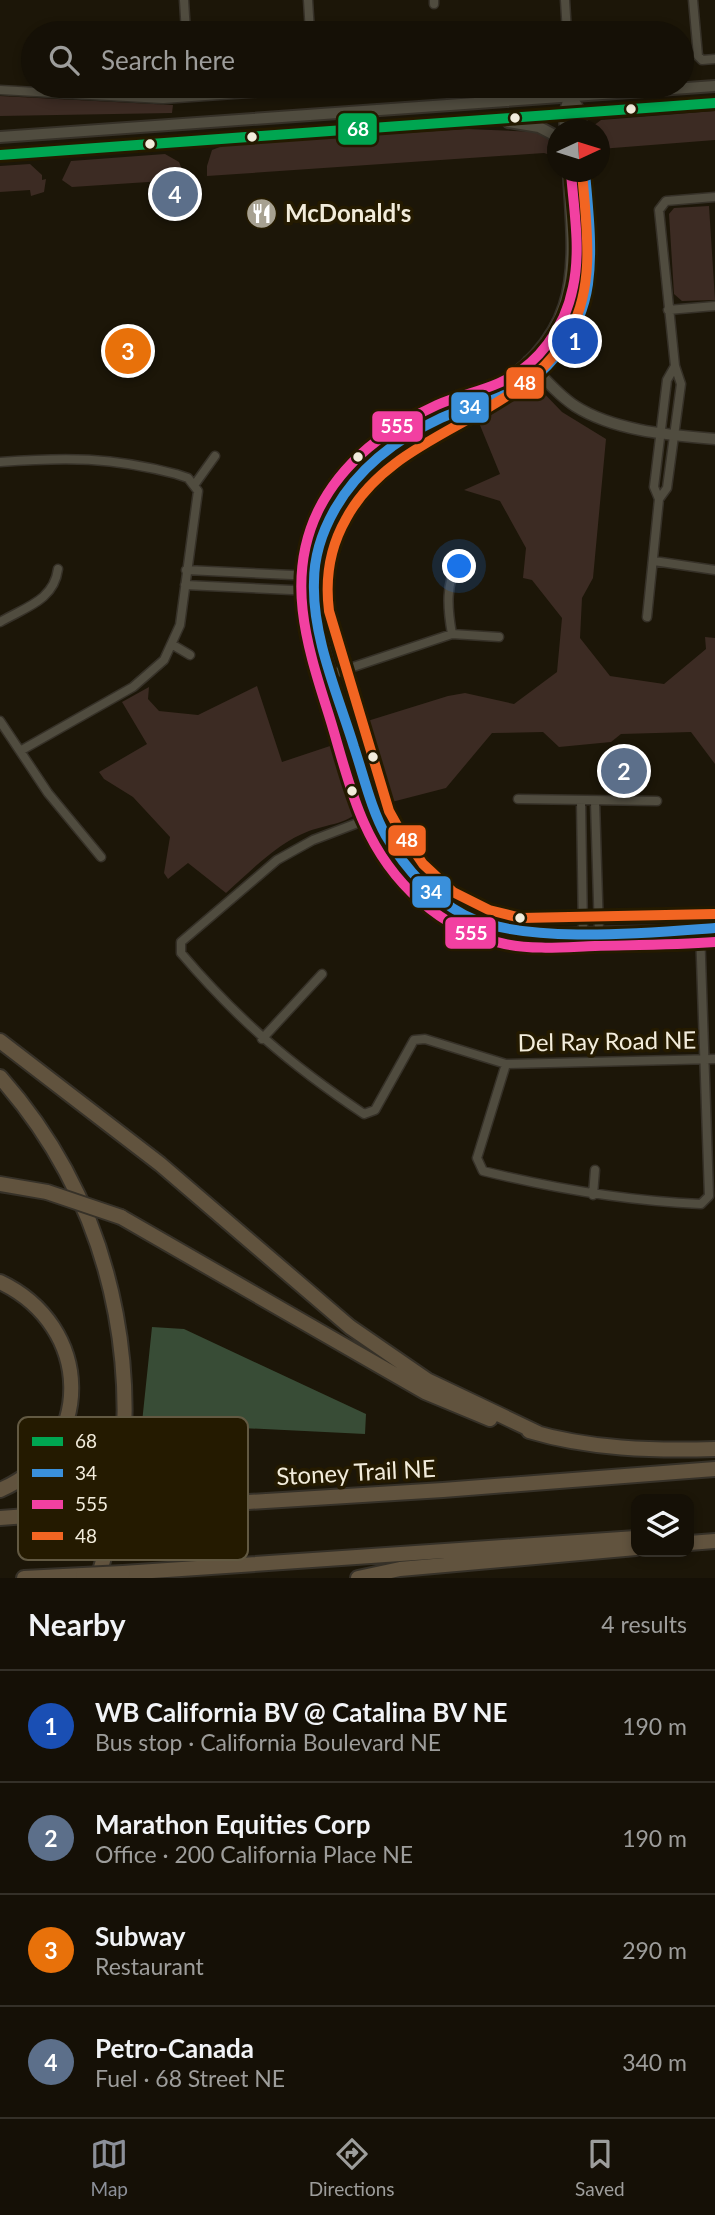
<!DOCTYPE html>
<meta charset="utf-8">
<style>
:root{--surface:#151006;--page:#1e1910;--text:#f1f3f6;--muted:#9d9d9b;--line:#343028;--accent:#8c9099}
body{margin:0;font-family:Lato,sans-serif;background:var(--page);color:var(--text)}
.controls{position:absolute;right:21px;bottom:21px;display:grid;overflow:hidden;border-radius:14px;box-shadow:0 4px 10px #0003}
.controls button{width:63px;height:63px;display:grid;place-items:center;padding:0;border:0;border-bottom:2px solid var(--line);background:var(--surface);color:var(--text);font:35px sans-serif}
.compass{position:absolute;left:547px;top:119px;width:63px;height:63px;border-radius:50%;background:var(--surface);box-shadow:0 4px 10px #0003;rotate:86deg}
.you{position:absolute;left:460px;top:567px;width:24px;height:24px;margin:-18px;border:5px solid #fff;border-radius:50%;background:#1a73e8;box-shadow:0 0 0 10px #1a73e833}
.badge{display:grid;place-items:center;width:46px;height:46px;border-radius:50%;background:var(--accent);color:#fff;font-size:23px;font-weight:700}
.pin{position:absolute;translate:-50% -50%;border:4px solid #fff;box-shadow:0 2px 7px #0006}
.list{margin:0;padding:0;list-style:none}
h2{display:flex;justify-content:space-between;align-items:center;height:91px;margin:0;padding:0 28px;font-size:30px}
h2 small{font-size:23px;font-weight:400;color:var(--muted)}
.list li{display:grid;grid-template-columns:46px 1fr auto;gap:21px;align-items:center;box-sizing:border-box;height:112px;padding:0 28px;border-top:2px solid var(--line)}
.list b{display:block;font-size:26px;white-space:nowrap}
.list p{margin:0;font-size:23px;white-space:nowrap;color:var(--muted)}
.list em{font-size:23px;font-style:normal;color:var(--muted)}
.icon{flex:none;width:38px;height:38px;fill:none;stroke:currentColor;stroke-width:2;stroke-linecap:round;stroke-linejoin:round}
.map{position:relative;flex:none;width:715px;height:1578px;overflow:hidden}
.search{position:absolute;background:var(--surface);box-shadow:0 4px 10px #0003;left:21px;right:21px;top:21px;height:77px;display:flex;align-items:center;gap:18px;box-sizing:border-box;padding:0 24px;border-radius:38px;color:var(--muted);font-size:26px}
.sheet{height:539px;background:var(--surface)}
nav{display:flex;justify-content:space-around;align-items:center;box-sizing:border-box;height:98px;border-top:2px solid var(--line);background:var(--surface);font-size:19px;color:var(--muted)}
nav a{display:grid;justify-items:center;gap:4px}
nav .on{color:var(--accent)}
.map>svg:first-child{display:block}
.green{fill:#3c2b23}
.water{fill:#384c36}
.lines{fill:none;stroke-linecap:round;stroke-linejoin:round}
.minor-casing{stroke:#363128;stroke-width:11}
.tertiary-casing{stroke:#363128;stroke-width:13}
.secondary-casing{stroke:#363128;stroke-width:14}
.motorway-casing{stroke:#363128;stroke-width:18}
.minor{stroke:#504c3f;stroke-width:8}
.tertiary{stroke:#504c3f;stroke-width:10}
.secondary{stroke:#504c3f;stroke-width:10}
.motorway{stroke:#61533e;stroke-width:14}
.motorway-bridge-casing{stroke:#363128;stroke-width:18;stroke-linecap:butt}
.motorway-bridge{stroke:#61533e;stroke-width:14}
.bus-1-casing{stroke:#241a00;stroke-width:16}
.bus-2-casing{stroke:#241a00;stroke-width:16}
.bus-3-casing{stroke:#241a00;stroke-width:16}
.bus-4-casing{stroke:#241a00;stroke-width:16}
.bus-1{stroke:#00a651;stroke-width:10}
.bus-2{stroke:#3a90db;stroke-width:10}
.bus-3{stroke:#f240a1;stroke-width:10}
.bus-4{stroke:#f26522;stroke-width:10}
.bus-dot{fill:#f2ecdb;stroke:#241a00;stroke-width:2.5}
.labels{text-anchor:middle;stroke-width:7;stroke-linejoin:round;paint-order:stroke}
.poi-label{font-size:24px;font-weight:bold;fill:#f2ecdb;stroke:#241a00;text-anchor:start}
.street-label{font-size:24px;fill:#f2ecdb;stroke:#241a00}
.key{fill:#241a00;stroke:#625942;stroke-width:2}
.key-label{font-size:19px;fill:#f2ecdb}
.line-badge{stroke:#241a00;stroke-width:2.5}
.badge-label{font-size:19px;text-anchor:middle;font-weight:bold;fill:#fff}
</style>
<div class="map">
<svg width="715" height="1578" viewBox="0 0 715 1578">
<rect width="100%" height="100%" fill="#1c1608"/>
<path class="green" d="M0,96L173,105L172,113L0,116Z
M715,111V140L600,149V130L589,129L601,120Z
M466,129L537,132L545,134L556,143L557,157L544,153L207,176V166L212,150L225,145Z
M165,154L179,162L183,172L179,180L72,187L62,180L71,161Z
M30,164L42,175V180L46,179L44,192L31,196L30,190L0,192V166Z
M709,206L715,300L682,301L674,294L669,214L674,208Z
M537,386L562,412L606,439L593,578L582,598L580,638L610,676L664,684L706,649L705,637L715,638V764L691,732L621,734L611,742L559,747L543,732L492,733L446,788L384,804L361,723L448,696L465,693L514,704L557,672L562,618L532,580L523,578L526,548L500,501L464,490L500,474L477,418Z
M257,686L282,762L339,743L362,808C349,824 328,824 309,831C277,843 251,871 226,893L188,863L168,879L164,873L170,837L133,797L104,779L99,772L147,744L122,702L149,687L148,699L159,711L198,715Z"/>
<path class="water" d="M152,1327L184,1329L366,1414L365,1434L202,1426L152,1444L141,1432Z"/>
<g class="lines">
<defs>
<path id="minor" d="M184,0L186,33
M308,0L310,33
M434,0V4
M565,0L567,33
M693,0L698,56L702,60L715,59
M0,90L163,99L308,89L312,86
M668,310L715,306
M0,462C67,457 111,457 176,474L188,478L198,491L180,625L164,660L133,687L20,751
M195,484L215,456
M659,499L667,488L681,384L675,366L659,210L666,201L715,197
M654,561L715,570
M186,570L314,576
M185,585L313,591
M647,617L659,499L654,487L667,380L675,366
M0,622C26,607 54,600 58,569
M452,634C447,606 446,586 458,559
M173,645L190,655
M332,674L452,634L499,637
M0,721L48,793L101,857
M518,799L657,801
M581,802L583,932
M595,802L599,932
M376,816L313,840L277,860L181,942V953C238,1020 291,1065 364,1114L375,1110L414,1040L425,1039L506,1064L715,1059
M262,1039L322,974
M506,1064L477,1158L483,1171C556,1189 626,1201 701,1204L709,1196L700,929
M593,1195L595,1170"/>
<path id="tertiary" d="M570,95L581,112L582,130
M565,130L564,114L570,95
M585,172C588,214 596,261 584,303C573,341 544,378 508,394C494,401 478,403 463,409C411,429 365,458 336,507C322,532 312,563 314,592C315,623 325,650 333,680C347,725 362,771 376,816C402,872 445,917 507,930C539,936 572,932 603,932C640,931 678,931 715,928
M528,361C542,376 557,394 575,406C614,431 670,435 715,439
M476,401C581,336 576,284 568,172"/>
<path id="secondary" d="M508,122L539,127L558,137
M0,137L715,86
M0,155L715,103"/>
<path id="motorway" d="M0,1041L160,1164L350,1327L427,1380L538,1433
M0,1077C123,1216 153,1403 98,1578
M0,1184L47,1192
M121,1217L425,1392L490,1419
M0,1282C93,1326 97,1448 0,1490
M529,1431C589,1449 653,1451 715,1449
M135,1509L443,1490L715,1469
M0,1518L94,1511
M689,1543L715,1541
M123,1573L636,1538
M24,1578L83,1575
M358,1578L400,1569L636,1548"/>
</defs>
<use href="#minor" class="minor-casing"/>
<use href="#tertiary" class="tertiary-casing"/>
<use href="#secondary" class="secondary-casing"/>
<use href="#motorway" class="motorway-casing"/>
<use href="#minor" class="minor"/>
<use href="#tertiary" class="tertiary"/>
<use href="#secondary" class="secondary"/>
<use href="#motorway" class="motorway"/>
<defs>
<path id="motorway-bridge" d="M47,1192L121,1217
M94,1511L135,1509
M83,1575L123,1573"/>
</defs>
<use href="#motorway-bridge" class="motorway-bridge-casing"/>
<use href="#motorway-bridge" class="motorway-bridge"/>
<defs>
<path id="bus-1" d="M0,155L715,103"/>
<path id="bus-2" d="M585,172C588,209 593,247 588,284C581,332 548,378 502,396C482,405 461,409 441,418C398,438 359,467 335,509C323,530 314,556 314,582C312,637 338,695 354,747C364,777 371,809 386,836C405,868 431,897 464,915C522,945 648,933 715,928"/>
<path id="bus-3" d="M571,173C574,211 581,250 573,287C565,328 538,366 499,383C479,392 457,396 437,405C388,427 342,462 318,511C286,577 306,643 327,709C339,746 348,788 364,823C390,882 441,931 505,944C534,950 565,947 595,946C635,945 675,945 715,942"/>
<path id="bus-4" d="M582,172C586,223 596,282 571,329C525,421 395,427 346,519C330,547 325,579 329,611L389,811L399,829L423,864L453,892L489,910L521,918L714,914"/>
</defs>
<use href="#bus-1" class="bus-1-casing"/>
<use href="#bus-2" class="bus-2-casing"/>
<use href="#bus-3" class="bus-3-casing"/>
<use href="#bus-4" class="bus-4-casing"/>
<use href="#bus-1" class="bus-1"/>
<use href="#bus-2" class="bus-2"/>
<use href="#bus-3" class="bus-3"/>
<use href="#bus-4" class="bus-4"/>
</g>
<defs>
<symbol id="restaurant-disc" viewBox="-11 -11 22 22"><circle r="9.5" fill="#a7a191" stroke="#241a00"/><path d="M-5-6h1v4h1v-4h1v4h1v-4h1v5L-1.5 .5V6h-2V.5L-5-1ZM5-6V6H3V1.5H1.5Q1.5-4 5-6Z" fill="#fff"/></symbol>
</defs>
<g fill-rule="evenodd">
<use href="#restaurant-disc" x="244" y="196" width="35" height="35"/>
</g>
<g class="bus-dot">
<circle cx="631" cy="109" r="6"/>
<circle cx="515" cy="118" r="6"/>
<circle cx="252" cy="137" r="6"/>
<circle cx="150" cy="144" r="6"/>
<circle cx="358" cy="457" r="6"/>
<circle cx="373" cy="757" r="6"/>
<circle cx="352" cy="791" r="6"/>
<circle cx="520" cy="918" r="6"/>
</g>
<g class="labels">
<g class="poi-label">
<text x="285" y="222">McDonald's</text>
</g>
<g class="street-label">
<text transform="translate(607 1042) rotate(-1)" y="8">Del Ray Road NE</text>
<text transform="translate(356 1473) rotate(-3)" y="8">Stoney Trail NE</text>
</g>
</g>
<rect x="18" y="1417" width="230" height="143" rx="10" class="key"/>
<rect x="32" y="1437" width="31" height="9" fill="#00a651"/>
<rect x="32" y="1469" width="31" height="8" fill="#3a90db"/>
<rect x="32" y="1500" width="31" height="9" fill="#f240a1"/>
<rect x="32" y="1532" width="31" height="8" fill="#f26522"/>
<g class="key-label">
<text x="75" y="1448">68</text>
<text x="75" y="1480">34</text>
<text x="75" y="1511">555</text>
<text x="75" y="1543">48</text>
</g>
<g class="line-badge">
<rect x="337" y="112" width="41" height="34" rx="7" fill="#00a651"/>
<rect x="505" y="366" width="40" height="34" rx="7" fill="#f26522"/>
<rect x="450" y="391" width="40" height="33" rx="7" fill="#3a90db"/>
<rect x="371" y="410" width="53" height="33" rx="7" fill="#f240a1"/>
<rect x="387" y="824" width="40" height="33" rx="7" fill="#f26522"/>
<rect x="411" y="875" width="41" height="34" rx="7" fill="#3a90db"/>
<rect x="444" y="916" width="53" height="34" rx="7" fill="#f240a1"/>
</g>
<g class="badge-label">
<text x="358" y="136">68</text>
<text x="525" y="390">48</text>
<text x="470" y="414">34</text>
<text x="397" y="433">555</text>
<text x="407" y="847">48</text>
<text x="431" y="899">34</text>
<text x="471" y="940">555</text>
</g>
</svg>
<div class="controls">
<button><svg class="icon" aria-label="layers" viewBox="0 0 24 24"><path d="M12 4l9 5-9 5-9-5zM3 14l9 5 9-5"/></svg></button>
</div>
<svg class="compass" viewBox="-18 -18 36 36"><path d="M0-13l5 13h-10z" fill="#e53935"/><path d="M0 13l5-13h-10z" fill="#9d9d9b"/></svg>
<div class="you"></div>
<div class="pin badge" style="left:575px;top:341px;background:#1a4fb4">1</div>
<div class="pin badge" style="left:624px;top:771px;background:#5c6f8a">2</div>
<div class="pin badge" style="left:128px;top:351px;background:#e8710a">3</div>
<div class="pin badge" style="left:175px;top:194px;background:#5c6f8a">4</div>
<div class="search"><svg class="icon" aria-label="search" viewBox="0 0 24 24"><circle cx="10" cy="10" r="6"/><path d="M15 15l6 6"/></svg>Search here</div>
</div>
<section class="sheet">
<h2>Nearby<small>4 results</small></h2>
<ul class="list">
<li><span class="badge" style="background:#1a4fb4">1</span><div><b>WB California BV @ Catalina BV NE</b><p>Bus stop · California Boulevard NE</p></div><em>190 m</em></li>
<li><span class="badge" style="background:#5c6f8a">2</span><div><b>Marathon Equities Corp</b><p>Office · 200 California Place NE</p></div><em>190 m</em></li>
<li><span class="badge" style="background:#e8710a">3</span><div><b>Subway</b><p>Restaurant</p></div><em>290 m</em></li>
<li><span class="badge" style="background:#5c6f8a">4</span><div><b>Petro-Canada</b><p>Fuel · 68 Street NE</p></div><em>340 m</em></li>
</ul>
</section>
<nav>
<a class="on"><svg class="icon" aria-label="map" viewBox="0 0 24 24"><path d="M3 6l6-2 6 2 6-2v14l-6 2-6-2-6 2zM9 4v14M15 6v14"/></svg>Map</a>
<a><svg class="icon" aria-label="directions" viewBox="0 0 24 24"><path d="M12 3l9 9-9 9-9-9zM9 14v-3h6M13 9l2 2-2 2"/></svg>Directions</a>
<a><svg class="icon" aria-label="saved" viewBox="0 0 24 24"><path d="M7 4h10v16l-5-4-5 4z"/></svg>Saved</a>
</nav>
